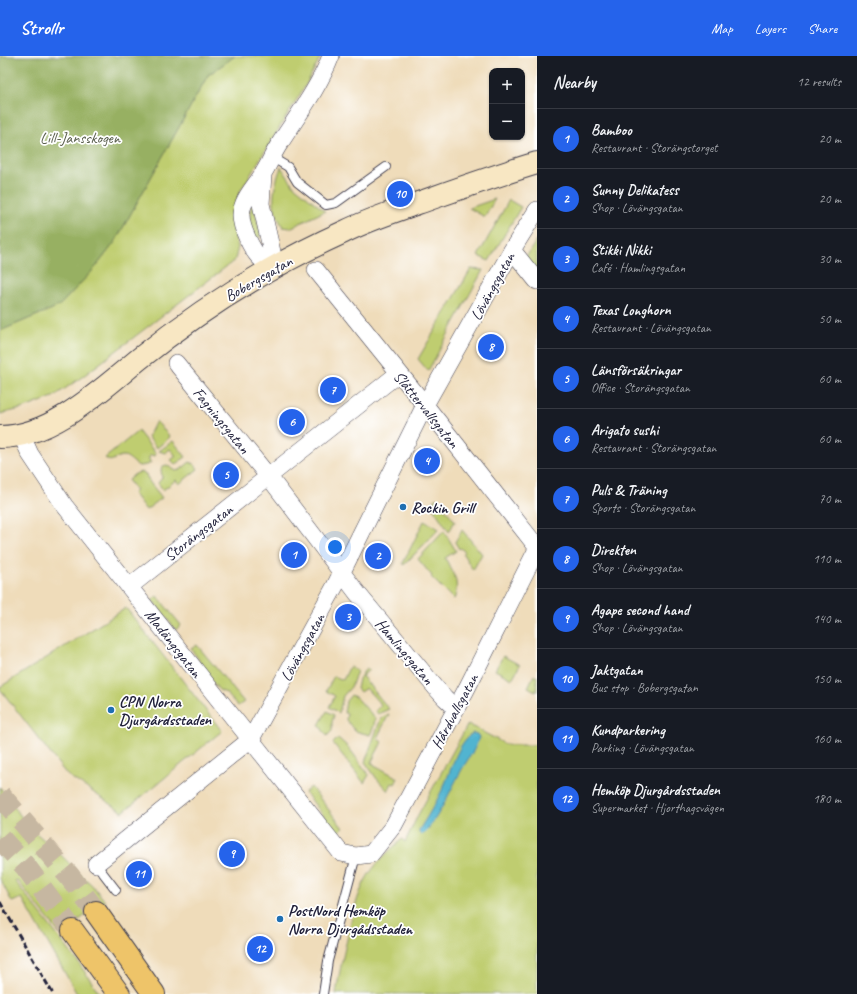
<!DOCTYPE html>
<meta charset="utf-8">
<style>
:root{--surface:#171b24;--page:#242831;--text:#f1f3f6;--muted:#9ea1a6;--line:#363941;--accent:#2563eb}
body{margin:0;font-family:Caveat,sans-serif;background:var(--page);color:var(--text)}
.controls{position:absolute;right:12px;top:12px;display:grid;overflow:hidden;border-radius:8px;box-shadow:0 1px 3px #0004}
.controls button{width:36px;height:36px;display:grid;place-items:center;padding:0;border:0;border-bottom:1px solid var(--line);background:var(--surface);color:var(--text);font:20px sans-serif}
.you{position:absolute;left:335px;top:491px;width:14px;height:14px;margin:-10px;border:3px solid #fff;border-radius:50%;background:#1a73e8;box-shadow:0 0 0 6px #1a73e833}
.badge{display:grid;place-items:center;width:26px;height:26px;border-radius:50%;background:var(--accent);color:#fff;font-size:13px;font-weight:700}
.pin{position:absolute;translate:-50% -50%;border:2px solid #fff;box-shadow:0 1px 4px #0006}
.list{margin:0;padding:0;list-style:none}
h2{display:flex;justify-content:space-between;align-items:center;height:52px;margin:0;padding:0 16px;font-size:17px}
h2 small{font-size:13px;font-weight:400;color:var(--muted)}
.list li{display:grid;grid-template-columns:26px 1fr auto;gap:12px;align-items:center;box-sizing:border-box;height:60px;padding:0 16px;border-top:1px solid var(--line)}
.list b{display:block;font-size:15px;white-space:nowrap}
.list p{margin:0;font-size:13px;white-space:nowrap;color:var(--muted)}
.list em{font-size:13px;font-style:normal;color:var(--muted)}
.map{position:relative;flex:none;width:537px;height:938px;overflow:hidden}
header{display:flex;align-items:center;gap:24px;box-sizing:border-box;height:56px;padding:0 20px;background:var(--accent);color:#fff}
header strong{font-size:19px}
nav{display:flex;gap:22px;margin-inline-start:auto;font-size:14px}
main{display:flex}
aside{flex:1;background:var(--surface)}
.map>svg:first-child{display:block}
.green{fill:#bfcd6f;stroke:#707855}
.forest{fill:#97b062;stroke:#5c694e}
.water{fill:#51b4d0;stroke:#3a6b86}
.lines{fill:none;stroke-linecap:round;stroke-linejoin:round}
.highway-tunnel{stroke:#c6b7a1;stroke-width:22;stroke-dasharray:22 11;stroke-linecap:butt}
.lane-casing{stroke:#413e4e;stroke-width:10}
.street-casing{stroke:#413e4e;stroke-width:18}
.secondary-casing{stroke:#413e4e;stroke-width:24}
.highway-casing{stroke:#413e4e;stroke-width:24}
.lane{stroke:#fff;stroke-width:8}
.street{stroke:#fff;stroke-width:17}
.secondary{stroke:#f8e7c3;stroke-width:22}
.highway{stroke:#eec469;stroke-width:22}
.rail{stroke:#22223b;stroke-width:3;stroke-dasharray:6 3;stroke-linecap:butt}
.poi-dot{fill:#1f6fb2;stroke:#fff;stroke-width:1.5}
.labels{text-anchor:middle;stroke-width:3.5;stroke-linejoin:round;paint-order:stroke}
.park-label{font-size:16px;fill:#595e4d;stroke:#fff}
.street-label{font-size:16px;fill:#22223b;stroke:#fff}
.poi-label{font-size:16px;font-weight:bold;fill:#22223b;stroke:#fff;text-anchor:start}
</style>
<header>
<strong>Strollr</strong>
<nav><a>Map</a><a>Layers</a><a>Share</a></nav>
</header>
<main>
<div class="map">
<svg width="537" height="938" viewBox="0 0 537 938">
<rect width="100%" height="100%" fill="#fff"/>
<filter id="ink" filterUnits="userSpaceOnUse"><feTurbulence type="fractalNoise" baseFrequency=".025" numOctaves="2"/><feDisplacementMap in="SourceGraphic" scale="8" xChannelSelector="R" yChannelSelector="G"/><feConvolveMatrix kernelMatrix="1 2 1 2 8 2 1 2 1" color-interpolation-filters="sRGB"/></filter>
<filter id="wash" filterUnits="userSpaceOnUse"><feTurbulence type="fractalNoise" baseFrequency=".012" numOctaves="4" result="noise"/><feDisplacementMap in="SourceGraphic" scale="16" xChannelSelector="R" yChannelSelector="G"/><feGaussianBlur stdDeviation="0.9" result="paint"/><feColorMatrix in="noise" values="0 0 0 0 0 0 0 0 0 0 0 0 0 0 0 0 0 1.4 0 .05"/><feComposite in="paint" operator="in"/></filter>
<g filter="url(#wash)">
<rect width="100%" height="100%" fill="#efdcba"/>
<path class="green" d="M235,0H321L307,27L241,134L236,146L234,163V176L238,191L235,204L82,321L53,341L25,352L0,358V275L59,250L95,212L115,186L208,19Z
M281,111L294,130L325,155L290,172L283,171C269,149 273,134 281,111Z
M495,143L485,161L469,152Z
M253,144L261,180L253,185C249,171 248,158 253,144Z
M509,144L521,151L489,205L478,200Z
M537,183V216L525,203Z
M471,213L483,214L428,315L418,303Z
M156,365L170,381L157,392L148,381Z
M138,375L156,398L155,400L151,399L149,401V404L151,407L147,409L139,410C134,408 129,400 123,400C115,400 112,409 105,402Z
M173,385L186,401L177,407L175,408L171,404L176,400L170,393L165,397L159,395Z
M190,406L195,409L198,413L179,428L176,424L163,434L158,427L162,422L161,413L163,410L167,409L176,415L180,414Z
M141,416L146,418C148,427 157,434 162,442L146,454L133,437L136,435L128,424L135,418Z
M436,442L455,465L449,476L432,450Z
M424,465L439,473L404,509L403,507Z
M462,474L482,498L473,514L463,498L465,496L461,492L459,493L455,486Z
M444,475L456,495L445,502C454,518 460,525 454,544L431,521L432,520L418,503Z
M157,540L181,569L176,574L152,544Z
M126,552L222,675L123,756L67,719L0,633V631Z
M197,589L244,646L238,650L226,637L219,634L200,612L199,604L191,593Z
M503,600L520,609L512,623L495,614Z
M350,610L357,615L351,631L343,640L339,657L329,651L335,640L326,635L334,620L343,624Z
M366,612L369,614L362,620L389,653L378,658L375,655L381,649L366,632L360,636L357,633L359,623Z
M534,619L536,621L537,620V636L528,631Z
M351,639L357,642L375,662L374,670L370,679L355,675L346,664L347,657H344L346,645Z
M327,655L334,659L332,666V675L327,680L319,669Z
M389,658L377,682L382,686L371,707L398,722L395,728L392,727L388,735L377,723L365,706L381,662Z
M468,668L507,689H537V938H336C339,916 344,896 349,875C353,857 357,841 365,825C373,809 389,795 402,783L405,786L418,759Z
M338,682L349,692L369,719L364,727L333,687Z
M0,731L28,770L61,799L82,820L92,829L105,845L60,878L17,824L15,825L75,902L100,938H77L22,842L12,846L0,823Z
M311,731L343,772L337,777L305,736Z"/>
<path class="forest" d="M0,0H235L208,19L115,186L95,212L59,250L0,275Z"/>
<path class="water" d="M473,677L477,678L479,681C476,694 466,705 460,717C452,731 434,772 421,779L419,777V774C429,758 439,742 446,725C452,711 459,685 473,677Z"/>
</g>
<g filter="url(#ink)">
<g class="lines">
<path class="highway-tunnel" d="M0,739L70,821L96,856
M0,782L26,811L73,875"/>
<defs>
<path id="lane" d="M271,101L288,111L297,126L326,149L336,147L386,111
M96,808L116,834
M323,938L328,905L356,800"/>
<path id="street" d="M263,119L261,148L272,196L273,212
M512,194L537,225
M273,212C269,209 264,207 261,203C252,195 241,172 241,159C242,143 254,132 262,119C269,109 273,97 280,87C298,59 319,31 331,0
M316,214L425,349L537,491
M176,307L269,421L358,538L436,632L445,642L456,652
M21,378L30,398L64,449L341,797L356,800L371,798L394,769L467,632L537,493
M129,531L399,317
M96,808L251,683L335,530L425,349L512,194L537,154"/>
<path id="secondary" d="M0,381C52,381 101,334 139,303C201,253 271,209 344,176C368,164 393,156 418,147C458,133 497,119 537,107"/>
<path id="highway" d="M96,856L154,938
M73,875L119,938"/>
</defs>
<use href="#lane" class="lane-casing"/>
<use href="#street" class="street-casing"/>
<use href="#secondary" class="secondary-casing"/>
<use href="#highway" class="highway-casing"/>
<use href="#lane" class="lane"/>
<use href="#street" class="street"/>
<use href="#secondary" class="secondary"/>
<use href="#highway" class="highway"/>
<path class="rail" d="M0,846L53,938"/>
</g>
</g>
<g class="poi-dot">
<circle cx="403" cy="451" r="4"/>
<circle cx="111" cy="654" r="4"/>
<circle cx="280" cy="863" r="4"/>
</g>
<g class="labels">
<g class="park-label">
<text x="80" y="87">Lill-Jansskogen</text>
</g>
<g class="street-label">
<text transform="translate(258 222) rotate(-30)" y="6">Bobergsgatan</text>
<text transform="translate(492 230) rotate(-61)" y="6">Lövängsgatan</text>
<text transform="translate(427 353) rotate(51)" y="6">Slåttervallsgatan</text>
<text transform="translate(222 364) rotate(51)" y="6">Fagningsgatan</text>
<text transform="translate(198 476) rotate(-38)" y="6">Storängsgatan</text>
<text transform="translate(174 587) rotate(52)" y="6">Madängsgatan</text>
<text transform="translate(302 591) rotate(-61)" y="6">Lövängsgatan</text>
<text transform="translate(405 595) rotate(50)" y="6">Hamlingsgatan</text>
<text transform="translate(454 655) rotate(-62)" y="6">Hårdvallsgatan</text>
</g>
<g class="poi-label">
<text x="411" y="457">Rockin Grill</text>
<text x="119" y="651">CPN Norra<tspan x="119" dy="18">Djurgårdsstaden</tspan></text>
<text x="288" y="860">PostNord Hemköp<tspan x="288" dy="18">Norra Djurgådsstaden</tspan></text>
</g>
</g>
</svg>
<div class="controls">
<button>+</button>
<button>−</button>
</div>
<div class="you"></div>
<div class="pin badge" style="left:294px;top:499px">1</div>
<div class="pin badge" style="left:378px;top:500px">2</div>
<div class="pin badge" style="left:348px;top:561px">3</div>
<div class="pin badge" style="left:427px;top:405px">4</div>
<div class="pin badge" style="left:226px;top:419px">5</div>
<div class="pin badge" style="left:292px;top:366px">6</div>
<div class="pin badge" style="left:333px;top:334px">7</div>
<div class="pin badge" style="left:491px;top:291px">8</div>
<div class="pin badge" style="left:232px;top:798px">9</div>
<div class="pin badge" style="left:400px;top:138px">10</div>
<div class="pin badge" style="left:139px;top:818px">11</div>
<div class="pin badge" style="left:260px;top:893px">12</div>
</div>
<aside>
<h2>Nearby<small>12 results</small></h2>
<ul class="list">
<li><span class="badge">1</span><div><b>Bamboo</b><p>Restaurant · Storängstorget</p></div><em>20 m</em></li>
<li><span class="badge">2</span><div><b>Sunny Delikatess</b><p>Shop · Lövängsgatan</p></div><em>20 m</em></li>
<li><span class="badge">3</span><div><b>Stikki Nikki</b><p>Café · Hamlingsgatan</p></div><em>30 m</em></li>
<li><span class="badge">4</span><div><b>Texas Longhorn</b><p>Restaurant · Lövängsgatan</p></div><em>50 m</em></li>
<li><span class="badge">5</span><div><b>Länsförsäkringar</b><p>Office · Storängsgatan</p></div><em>60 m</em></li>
<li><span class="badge">6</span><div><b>Arigato sushi</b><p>Restaurant · Storängsgatan</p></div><em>60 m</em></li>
<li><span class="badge">7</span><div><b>Puls &amp; Träning</b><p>Sports · Storängsgatan</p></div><em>70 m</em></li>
<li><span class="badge">8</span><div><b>Direkten</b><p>Shop · Lövängsgatan</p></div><em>110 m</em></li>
<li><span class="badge">9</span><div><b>Agape second hand</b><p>Shop · Lövängsgatan</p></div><em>140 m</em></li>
<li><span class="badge">10</span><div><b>Jaktgatan</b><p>Bus stop · Bobergsgatan</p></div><em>150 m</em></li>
<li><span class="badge">11</span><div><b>Kundparkering</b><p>Parking · Lövängsgatan</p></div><em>160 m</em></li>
<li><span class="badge">12</span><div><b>Hemköp Djurgårdsstaden</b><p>Supermarket · Hjorthagsvägen</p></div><em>180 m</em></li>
</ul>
</aside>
</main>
